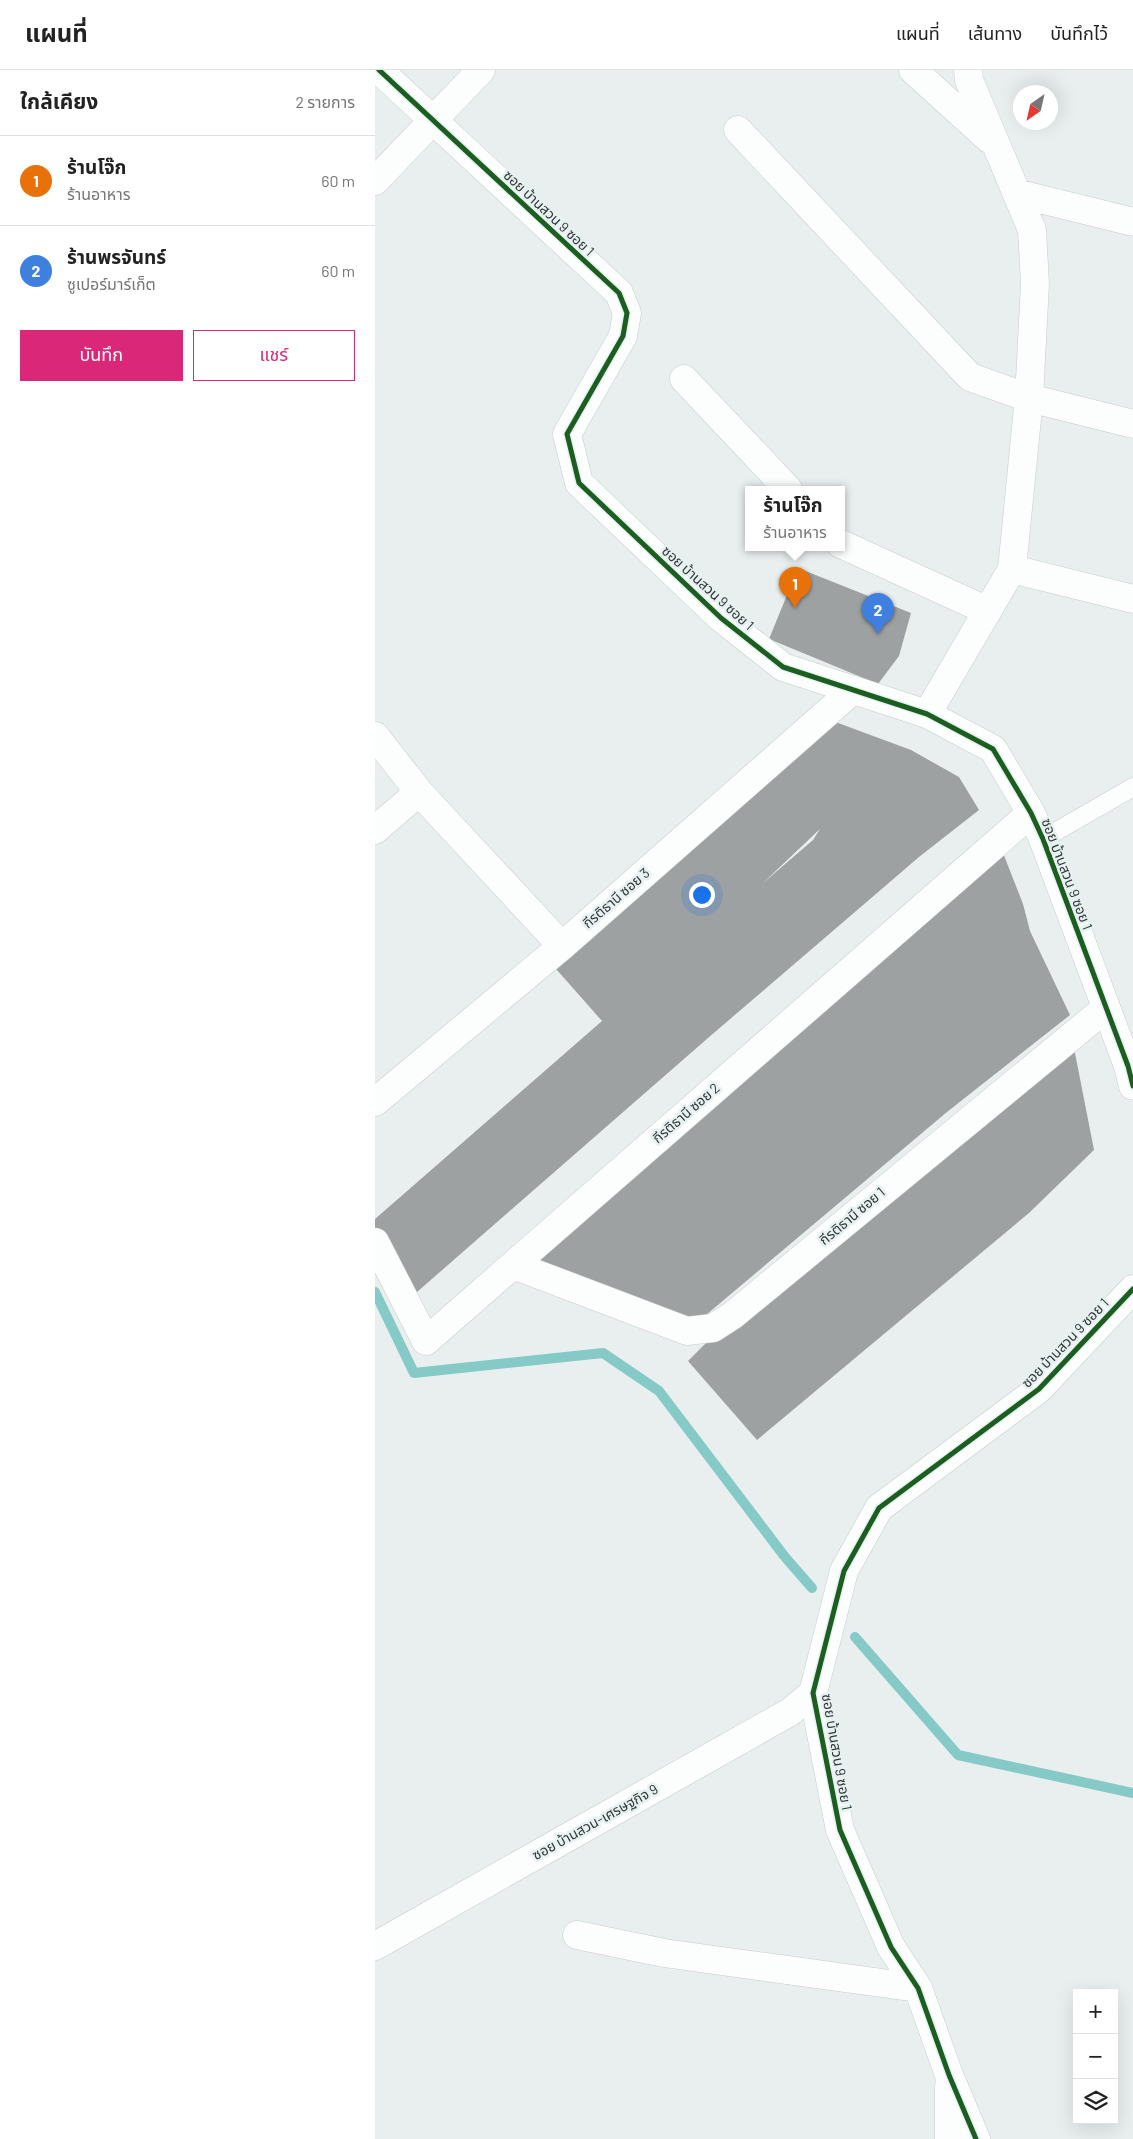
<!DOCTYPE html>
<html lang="th">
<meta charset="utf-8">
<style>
:root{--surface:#fff;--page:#f2f2f2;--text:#222;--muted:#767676;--line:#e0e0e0;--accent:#db2777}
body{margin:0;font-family:Barlow,"Noto Sans Thai",sans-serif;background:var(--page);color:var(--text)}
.controls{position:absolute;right:15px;bottom:15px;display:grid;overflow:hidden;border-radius:0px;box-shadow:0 5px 20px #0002}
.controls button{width:45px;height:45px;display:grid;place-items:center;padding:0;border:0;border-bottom:1px solid var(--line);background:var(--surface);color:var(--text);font:25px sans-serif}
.compass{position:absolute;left:638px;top:15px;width:45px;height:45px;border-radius:50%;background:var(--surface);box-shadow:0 5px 20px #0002;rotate:214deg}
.you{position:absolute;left:326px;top:824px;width:18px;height:18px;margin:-12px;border:4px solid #fff;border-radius:50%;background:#1a73e8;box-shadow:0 0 0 8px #1a73e833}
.badge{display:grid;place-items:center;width:32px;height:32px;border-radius:50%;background:var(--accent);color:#fff;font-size:16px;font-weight:700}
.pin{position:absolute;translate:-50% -41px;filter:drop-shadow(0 1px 2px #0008)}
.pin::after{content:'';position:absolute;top:26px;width:18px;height:15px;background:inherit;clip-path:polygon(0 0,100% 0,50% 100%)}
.popup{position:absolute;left:370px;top:416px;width:100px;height:65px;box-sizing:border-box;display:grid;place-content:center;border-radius:0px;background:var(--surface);filter:drop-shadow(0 1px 4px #0005);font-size:16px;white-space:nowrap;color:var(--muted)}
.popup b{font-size:19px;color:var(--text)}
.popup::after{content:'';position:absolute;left:50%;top:100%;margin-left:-10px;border:10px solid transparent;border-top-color:var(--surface)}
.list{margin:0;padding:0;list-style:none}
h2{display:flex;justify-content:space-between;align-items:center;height:65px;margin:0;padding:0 20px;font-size:21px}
h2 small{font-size:16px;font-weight:400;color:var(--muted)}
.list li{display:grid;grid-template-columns:32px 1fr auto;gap:15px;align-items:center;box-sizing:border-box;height:90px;padding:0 20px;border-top:1px solid var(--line)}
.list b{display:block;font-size:19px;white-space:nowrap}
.list p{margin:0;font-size:16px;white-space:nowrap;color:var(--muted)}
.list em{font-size:16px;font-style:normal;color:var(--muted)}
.actions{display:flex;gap:10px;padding:15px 20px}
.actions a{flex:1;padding:11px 0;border:1px solid var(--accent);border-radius:0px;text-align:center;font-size:18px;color:var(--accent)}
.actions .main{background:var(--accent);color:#fff}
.icon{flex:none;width:28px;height:28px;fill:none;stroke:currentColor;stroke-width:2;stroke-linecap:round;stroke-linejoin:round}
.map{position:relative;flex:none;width:758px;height:2069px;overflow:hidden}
header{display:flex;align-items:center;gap:30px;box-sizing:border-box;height:70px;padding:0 25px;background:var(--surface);border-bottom:1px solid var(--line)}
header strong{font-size:24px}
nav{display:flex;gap:28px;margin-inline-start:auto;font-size:18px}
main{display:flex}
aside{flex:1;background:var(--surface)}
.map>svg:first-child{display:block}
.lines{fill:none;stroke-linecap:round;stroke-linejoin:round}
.stream{stroke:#86cac8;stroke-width:10}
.building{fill:#9ea1a1;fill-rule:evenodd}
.service-casing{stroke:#c7cccb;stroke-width:19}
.minor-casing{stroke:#c7cccb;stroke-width:29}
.service{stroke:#fcfdfd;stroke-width:18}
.minor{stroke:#fcfdfd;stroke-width:28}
.cycleway-casing{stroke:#e7f1f1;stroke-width:8}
.cycleway{stroke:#1b5e20;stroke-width:5}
.labels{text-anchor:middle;stroke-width:5;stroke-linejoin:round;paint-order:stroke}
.street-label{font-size:14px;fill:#323636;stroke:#e7f1f1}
</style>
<header>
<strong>แผนที่</strong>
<nav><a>แผนที่</a><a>เส้นทาง</a><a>บันทึกไว้</a></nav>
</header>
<main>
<aside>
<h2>ใกล้เคียง<small>2 รายการ</small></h2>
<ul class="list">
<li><span class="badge" style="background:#e8710a">1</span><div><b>ร้านโจ๊ก</b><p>ร้านอาหาร</p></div><em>60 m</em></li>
<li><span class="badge" style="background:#3f7fe0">2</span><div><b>ร้านพรจันทร์</b><p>ซูเปอร์มาร์เก็ต</p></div><em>60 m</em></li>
</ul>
<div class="actions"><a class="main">บันทึก</a><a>แชร์</a></div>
</aside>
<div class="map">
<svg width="758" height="2069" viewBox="0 0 758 2069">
<rect width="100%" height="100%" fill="#e9efef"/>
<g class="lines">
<path class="stream" d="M0,1222L39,1303L228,1283L284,1321L410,1487L437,1518
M480,1567L583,1685L758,1723"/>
</g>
<path class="building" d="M423,498L536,543L524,586L503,614L394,569Z
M447,647L536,680L584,707L604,740L544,787L333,968L34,1229L0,1164V1149L227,951L174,891ZM445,759L438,770L388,813Z
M623,770L648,834L655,861L695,945L572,1042L312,1261L140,1195Z
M699,978L719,1080L654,1143L382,1370L313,1291L358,1246L476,1149L542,1112L535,1103Z"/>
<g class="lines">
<defs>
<path id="service" d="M668,769L758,717"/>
<path id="minor" d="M4,0L244,223L252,243L248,266L192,364L204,413L346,548L408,597L552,644L618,679L656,743L668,769L753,996L758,1016
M538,0L614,69
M363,60L595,307L654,328L758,354
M0,111L106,0
M641,123L758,152
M309,309L413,419
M466,474L613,541
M637,499L758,529
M552,644L637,499L654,328L660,214L657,160L594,10L593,0
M0,666L44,722L187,876
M0,760L44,722
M0,1032L187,876L478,620
M0,1172L51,1271L656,743
M138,1195L312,1261L338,1258L358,1245L731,938L737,953
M202,1865L289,1883L543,1918
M0,1876L415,1642L438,1623
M574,2017V2069
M601,2069L574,2005L543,1918L516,1877L465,1760L438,1623L469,1501L504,1438L664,1319L758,1219"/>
</defs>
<use href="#service" class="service-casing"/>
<use href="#minor" class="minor-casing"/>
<use href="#service" class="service"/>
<use href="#minor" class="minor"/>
<defs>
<path id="cycleway" d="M4,0L244,223L252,243L248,266L192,364L204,413L346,548L408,597L552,644L618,679L656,743L668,769L753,996L758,1016
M601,2069L574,2005L543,1918L516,1877L465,1760L438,1623L469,1501L504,1438L664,1319L758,1219"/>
</defs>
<use href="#cycleway" class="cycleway-casing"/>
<use href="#cycleway" class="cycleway"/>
</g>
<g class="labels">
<g class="street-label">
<text transform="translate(174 143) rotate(43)" y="5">ซอย บ้านสวน 9 ซอย 1</text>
<text transform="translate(333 518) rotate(42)" y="5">ซอย บ้านสวน 9 ซอย 1</text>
<text transform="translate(692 804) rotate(69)" y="5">ซอย บ้านสวน 9 ซอย 1</text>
<text transform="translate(241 828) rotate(-41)" y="5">กีรติธานี ซอย 3</text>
<text transform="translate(311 1043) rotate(-41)" y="5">กีรติธานี ซอย 2</text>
<text transform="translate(477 1146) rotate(-40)" y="5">กีรติธานี ซอย 1</text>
<text transform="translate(690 1273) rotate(-46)" y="5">ซอย บ้านสวน 9 ซอย 1</text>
<text transform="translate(462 1682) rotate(80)" y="5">ซอย บ้านสวน 9 ซอย 1</text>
<text transform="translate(220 1752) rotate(-29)" y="5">ซอย บ้านสวน-เศรษฐกิจ 9</text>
</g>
</g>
</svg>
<div class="controls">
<button>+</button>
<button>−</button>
<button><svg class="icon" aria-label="layers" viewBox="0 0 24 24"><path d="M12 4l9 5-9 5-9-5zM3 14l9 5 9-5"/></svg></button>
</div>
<svg class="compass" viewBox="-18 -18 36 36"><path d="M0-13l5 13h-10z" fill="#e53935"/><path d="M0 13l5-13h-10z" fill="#767676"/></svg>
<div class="you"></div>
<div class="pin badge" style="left:420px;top:538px;background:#e8710a">1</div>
<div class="popup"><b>ร้านโจ๊ก</b>ร้านอาหาร</div>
<div class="pin badge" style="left:503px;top:564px;background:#3f7fe0">2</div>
</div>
</main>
